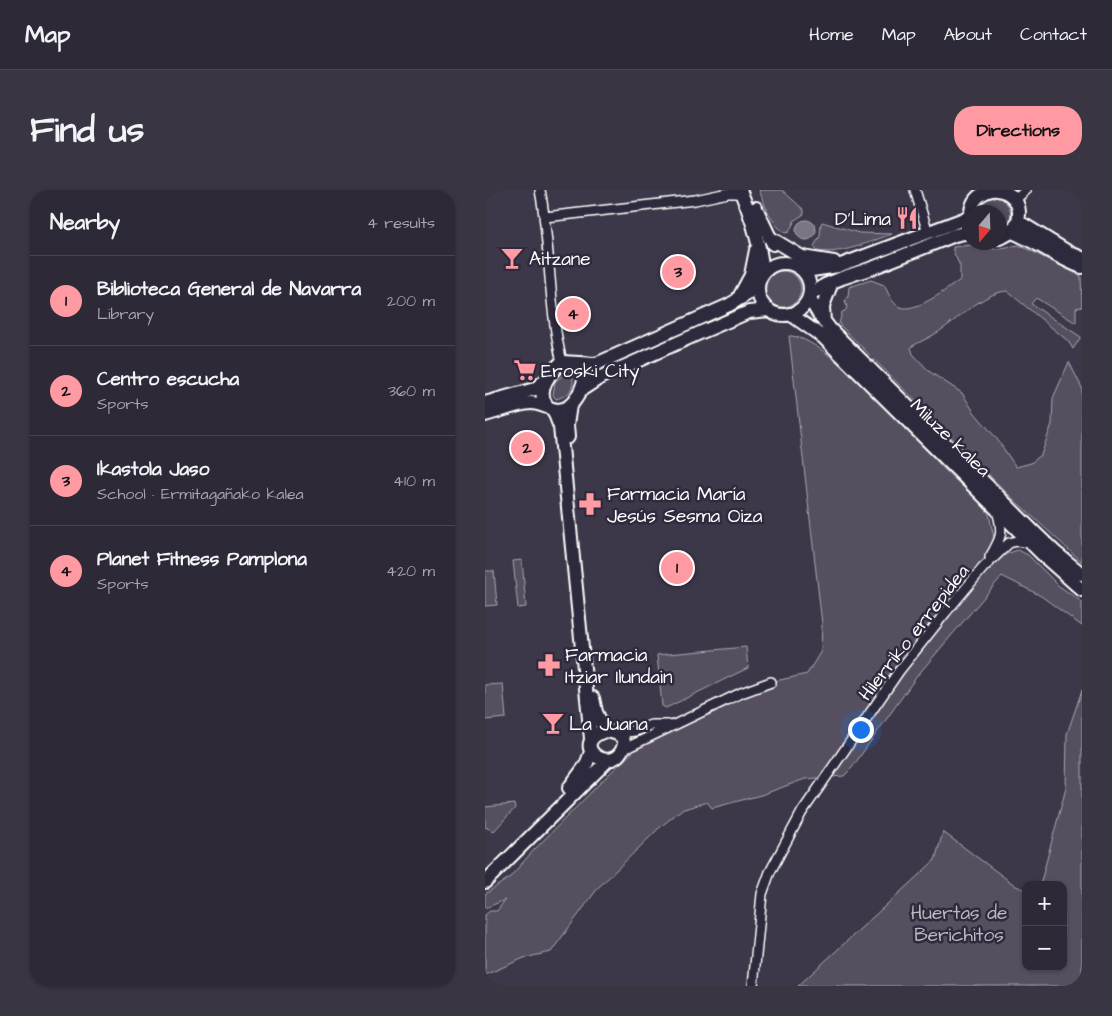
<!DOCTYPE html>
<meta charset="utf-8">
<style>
:root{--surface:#2d2937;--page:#393542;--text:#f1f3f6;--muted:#a7a6ad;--line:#484552;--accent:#ff9aa2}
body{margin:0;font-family:"Architects Daughter",sans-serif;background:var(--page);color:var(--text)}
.controls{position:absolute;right:15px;bottom:15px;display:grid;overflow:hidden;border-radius:10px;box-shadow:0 1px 4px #0004}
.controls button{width:45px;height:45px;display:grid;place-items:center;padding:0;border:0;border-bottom:1px solid var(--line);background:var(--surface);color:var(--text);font:25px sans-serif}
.compass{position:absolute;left:477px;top:15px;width:45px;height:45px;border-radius:50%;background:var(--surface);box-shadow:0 1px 4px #0004;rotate:199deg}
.you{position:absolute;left:375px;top:539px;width:18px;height:18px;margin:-12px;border:4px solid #fff;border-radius:50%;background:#1a73e8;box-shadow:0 0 0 8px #1a73e833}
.badge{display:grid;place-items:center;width:32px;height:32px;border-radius:50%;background:var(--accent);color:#111;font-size:16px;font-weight:700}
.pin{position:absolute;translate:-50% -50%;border:2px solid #fff;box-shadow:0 1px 5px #0006}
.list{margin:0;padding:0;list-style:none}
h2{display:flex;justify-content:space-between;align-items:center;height:65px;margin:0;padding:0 20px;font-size:21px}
h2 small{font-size:16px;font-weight:400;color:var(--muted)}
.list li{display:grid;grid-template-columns:32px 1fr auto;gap:15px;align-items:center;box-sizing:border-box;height:90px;padding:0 20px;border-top:1px solid var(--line)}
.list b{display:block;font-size:19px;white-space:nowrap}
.list p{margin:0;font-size:16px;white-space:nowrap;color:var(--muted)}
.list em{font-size:16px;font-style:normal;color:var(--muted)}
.map{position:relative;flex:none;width:597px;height:796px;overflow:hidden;border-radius:20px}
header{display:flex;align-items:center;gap:30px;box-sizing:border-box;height:70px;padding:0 25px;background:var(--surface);border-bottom:1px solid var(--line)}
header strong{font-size:24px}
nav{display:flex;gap:28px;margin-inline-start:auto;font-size:18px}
.intro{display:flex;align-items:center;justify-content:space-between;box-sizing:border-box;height:120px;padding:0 30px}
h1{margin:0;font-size:35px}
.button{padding:12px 22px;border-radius:20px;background:var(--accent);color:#111;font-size:18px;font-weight:700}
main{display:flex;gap:30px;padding:0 30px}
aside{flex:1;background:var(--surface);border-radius:20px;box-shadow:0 1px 4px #0004}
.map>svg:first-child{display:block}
.green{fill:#555060;stroke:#aaa8b0}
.water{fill:#797682;stroke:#afadb4}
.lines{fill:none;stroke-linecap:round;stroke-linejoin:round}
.street-casing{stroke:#fff;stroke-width:12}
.secondary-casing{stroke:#fff;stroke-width:16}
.street{stroke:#2f2a3d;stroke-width:9}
.secondary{stroke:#2f2a3d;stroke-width:12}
.labels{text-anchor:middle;stroke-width:5;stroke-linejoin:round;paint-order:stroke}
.poi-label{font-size:19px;fill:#fff;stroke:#2f2a3d;text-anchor:start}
.street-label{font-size:19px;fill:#fff;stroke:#2f2a3d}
.park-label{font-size:19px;fill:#bbb9bf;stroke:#2f2a3d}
</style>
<header>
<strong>Map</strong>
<nav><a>Home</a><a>Map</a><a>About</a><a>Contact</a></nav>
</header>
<div class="intro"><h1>Find us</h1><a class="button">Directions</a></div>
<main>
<aside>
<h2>Nearby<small>4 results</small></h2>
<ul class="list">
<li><span class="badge">1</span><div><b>Biblioteca General de Navarra</b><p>Library</p></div><em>200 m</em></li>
<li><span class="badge">2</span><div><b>Centro escucha</b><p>Sports</p></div><em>360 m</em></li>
<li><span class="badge">3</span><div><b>Ikastola Jaso</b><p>School · Ermitagañako kalea</p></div><em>410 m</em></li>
<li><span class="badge">4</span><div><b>Planet Fitness Pamplona</b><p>Sports</p></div><em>420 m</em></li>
</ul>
</aside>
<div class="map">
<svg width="597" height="796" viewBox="0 0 597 796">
<rect width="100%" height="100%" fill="#3c3749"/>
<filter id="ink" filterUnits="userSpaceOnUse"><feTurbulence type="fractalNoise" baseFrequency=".02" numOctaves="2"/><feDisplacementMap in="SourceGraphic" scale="10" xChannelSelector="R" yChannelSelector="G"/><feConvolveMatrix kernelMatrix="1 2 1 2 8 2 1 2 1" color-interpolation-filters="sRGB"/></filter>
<g filter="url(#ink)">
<path class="green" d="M274,0H297L319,20V24L310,30L304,42L300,43C286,34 280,15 274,0Z
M507,6C527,8 533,31 515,40L514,22H491L497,11Z
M337,32L374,43L407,44C383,52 358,65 332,61L329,56L335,46L336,34Z
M486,55L510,59L534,55L596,86L597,117L591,118V133L551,108L546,114L596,147L588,159L583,151L522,101C497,103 472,131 450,144C442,149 434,152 426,157L428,164L445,182L477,203L489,222L512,249L531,277L546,273L556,265L567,234L568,208L584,172L597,198V372L524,305L354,134L357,122L360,121L362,117L360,112L361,109L363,107L364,97L386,90L399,95C403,102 407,114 415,117C431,123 462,99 475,90V76L468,61V57Z
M280 99a18 18 0 1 1 36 0a18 18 0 1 1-36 0Z
M304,146C339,144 432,250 458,278C473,293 491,307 504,324L509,348L494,389L521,364L533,360L543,365L574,396L597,412V436L556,406L517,386L432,486L366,579L359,586L320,589L276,605L227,618L222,612L196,620L173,639L113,698L66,762L39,768L0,785V725L5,721H12L20,710L0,718V704L24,688L48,661L121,587L166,545L286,492L322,484L336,461L337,434Z
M84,184L88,187C89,200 83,206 71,209L68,205L70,192L78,185Z
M37,370L41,417L33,418L28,371Z
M0,381H9L12,415L0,416Z
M261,457L263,478L181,518L177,516L172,465Z
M18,494L21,528L0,530V495Z
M597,500V796H313L450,670L458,642L531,696L541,700V777H578V695H555L581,598L582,544Z
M29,614L30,618L9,641L0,637V617Z"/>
<path class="water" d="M311 40a10 10 0 1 1 20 0a10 10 0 1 1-20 0Z"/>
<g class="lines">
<defs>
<path id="street" d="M55,0C66,57 63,116 77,172
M430,0L443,43
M530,10L541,0
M60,27L210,10L243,3H256
M505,367C516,348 519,343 512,321
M134,543L150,541L166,535H183
M137,560L256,503L286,492
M268,796L277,704L285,682L317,622L414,481L461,422L498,378L524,353L532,351L546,353"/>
<path id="secondary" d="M255,0C267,27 275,54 278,83
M512,0C540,3 542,40 514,48
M271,18L288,54
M486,22C487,10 495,3 507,0
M533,31L585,63L597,68
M527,42C551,51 572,68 597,77
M284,47L317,67L349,72
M273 99a26 26 0 1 1 52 0a26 26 0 1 1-52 0Z
M317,79L327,80L353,76L484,27
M325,106L340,95L357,88L387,78L470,45L484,42
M324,108L335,126L345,139L548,341L571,363L597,384
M253,109L266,85L271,60
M305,124L338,147L561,368L597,400
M339,132L338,116L347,92
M96,200L116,187L217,142L264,122L284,120
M0,213L50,199L63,188
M62,216C50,201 65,182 77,172L111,174L244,115L264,103L273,94
M68,219L75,237L106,549
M0,225C12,222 35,213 46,213C55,213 64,219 73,220C90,220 102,192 99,178L93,173
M83,247L82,235L85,215
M108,508L111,522L120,541
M120,541C130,542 144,546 137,560C123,586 83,553 120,541Z
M84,598L101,575L106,562
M0,692L123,570"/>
</defs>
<use href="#street" class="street-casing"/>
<use href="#secondary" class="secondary-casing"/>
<use href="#street" class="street"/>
<use href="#secondary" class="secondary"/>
</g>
</g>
<defs>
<symbol id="restaurant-bare" viewBox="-9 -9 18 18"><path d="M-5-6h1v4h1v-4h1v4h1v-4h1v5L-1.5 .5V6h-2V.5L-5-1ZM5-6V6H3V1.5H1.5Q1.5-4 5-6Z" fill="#ff9aa2" stroke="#2f2a3d" stroke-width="2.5" paint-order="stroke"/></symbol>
<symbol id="bar-bare" viewBox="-9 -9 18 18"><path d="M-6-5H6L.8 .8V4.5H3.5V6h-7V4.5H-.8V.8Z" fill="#ff9aa2" stroke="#2f2a3d" stroke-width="2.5" paint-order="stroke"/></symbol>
<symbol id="supermarket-bare" viewBox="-9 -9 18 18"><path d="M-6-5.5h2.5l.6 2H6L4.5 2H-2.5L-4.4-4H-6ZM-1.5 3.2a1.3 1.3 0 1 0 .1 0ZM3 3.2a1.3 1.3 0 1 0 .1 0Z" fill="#ff9aa2" stroke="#2f2a3d" stroke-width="2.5" paint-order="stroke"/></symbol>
<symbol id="pharmacy-bare" viewBox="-9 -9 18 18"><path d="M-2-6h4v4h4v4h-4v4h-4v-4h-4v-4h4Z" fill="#ff9aa2" stroke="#2f2a3d" stroke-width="2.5" paint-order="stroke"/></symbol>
</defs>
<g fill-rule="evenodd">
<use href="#restaurant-bare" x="406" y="12" width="32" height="32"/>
<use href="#bar-bare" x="11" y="52" width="32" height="32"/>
<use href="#supermarket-bare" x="24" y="164" width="32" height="32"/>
<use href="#pharmacy-bare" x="89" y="298" width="32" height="32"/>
<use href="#pharmacy-bare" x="48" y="459" width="32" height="32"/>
<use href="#bar-bare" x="52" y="517" width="32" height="32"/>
</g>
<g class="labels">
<g class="poi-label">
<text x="406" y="35" text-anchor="end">D'Lima</text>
<text x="44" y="75">Aitzane</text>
<text x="56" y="187">Eroski City</text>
<text x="122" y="310">Farmacia María<tspan x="122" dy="22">Jesús Sesma Oiza</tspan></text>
<text x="80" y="471">Farmacia<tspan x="80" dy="22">Itziar Ilundain</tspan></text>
<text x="84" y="540">La Juana</text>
</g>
<g class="street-label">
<text transform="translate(466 247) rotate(44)" y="7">Miluze kalea</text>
<text transform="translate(428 442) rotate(-52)" y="7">Hilerriko errepidea</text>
</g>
<g class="park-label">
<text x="474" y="729">Huertas de<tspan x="474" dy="22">Berichitos</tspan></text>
</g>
</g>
</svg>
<div class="controls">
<button>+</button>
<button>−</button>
</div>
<svg class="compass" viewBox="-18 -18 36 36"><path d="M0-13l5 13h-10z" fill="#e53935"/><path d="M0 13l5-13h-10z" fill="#a7a6ad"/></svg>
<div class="you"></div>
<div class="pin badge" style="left:192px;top:378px">1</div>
<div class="pin badge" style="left:42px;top:258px">2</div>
<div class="pin badge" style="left:193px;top:82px">3</div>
<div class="pin badge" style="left:88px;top:124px">4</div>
</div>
</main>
